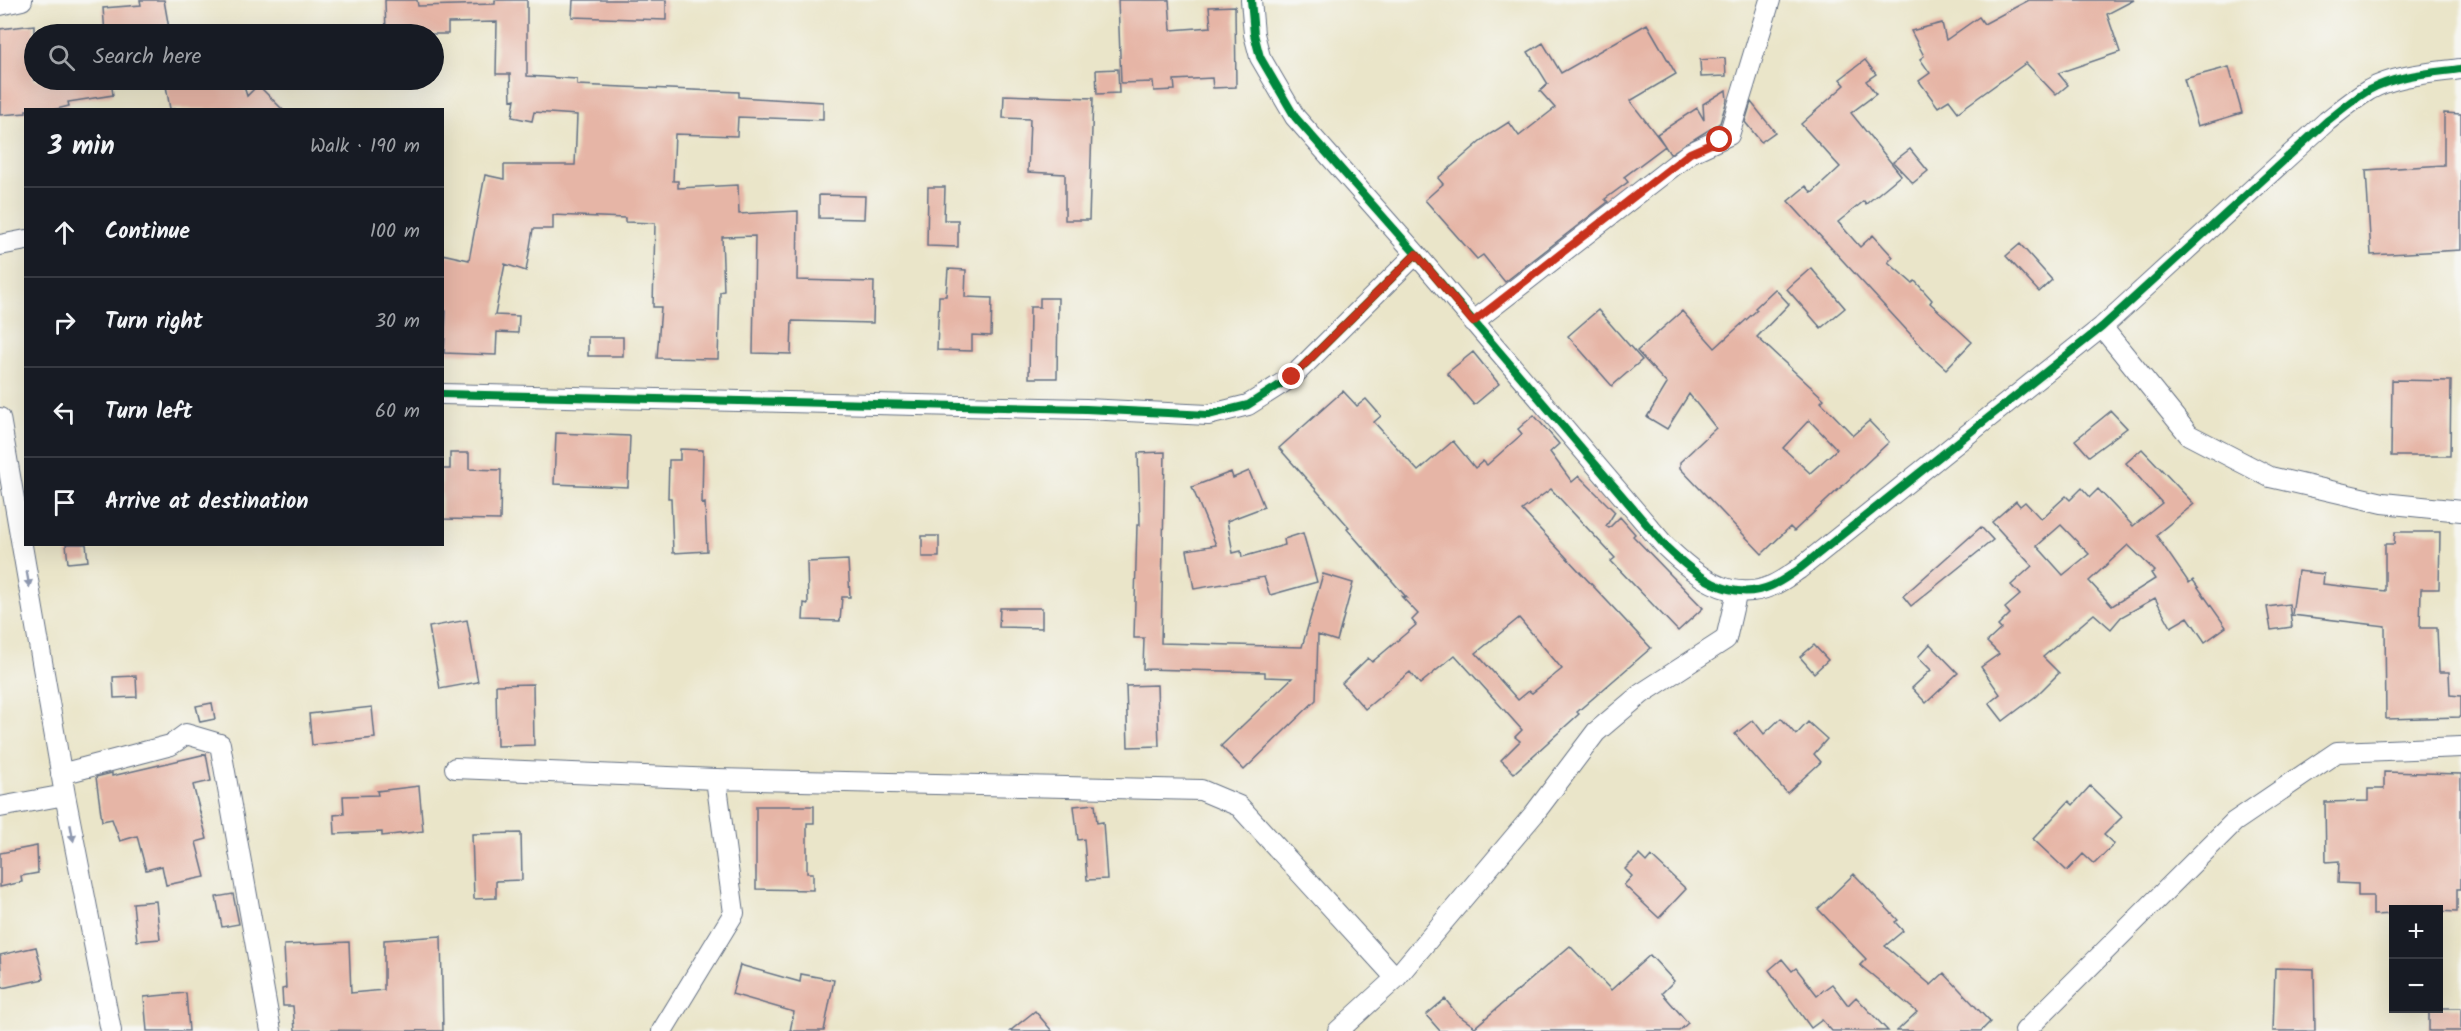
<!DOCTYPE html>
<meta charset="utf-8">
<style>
:root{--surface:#171b24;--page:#20242c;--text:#f1f3f6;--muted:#9ea1a6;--line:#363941}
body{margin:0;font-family:Kalam,sans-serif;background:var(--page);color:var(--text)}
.controls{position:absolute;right:18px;bottom:18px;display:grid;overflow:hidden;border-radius:0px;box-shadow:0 6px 24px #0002}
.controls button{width:54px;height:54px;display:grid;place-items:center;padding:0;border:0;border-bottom:2px solid var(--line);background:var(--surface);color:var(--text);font:30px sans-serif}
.stop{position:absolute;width:18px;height:18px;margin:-14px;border:4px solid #c8321e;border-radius:50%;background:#fff}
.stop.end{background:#c8321e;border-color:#fff;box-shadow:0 2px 6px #0008}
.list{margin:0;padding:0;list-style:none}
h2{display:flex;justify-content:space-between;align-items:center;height:78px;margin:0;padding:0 24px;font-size:26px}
h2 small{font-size:20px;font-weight:400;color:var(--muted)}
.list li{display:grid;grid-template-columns:39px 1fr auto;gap:18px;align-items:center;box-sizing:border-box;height:90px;padding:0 24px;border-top:2px solid var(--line)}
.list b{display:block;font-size:22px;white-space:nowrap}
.list em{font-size:20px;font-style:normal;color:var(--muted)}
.icon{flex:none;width:33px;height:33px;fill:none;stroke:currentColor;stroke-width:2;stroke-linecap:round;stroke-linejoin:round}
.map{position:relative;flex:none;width:2461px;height:1031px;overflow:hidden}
.search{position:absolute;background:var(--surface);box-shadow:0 6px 24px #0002;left:24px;top:24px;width:420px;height:66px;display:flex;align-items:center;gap:15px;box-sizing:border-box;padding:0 21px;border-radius:33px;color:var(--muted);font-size:22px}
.panel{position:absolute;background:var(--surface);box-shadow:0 6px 24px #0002;left:24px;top:108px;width:420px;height:438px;border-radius:0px}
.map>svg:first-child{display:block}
.building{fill:#e6b5a6;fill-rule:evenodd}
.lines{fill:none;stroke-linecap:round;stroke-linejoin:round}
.minor-casing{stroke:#636f83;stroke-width:22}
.minor{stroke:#fff;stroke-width:20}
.cycleway-casing{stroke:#f6f6f2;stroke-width:11}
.cycleway{stroke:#00873e;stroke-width:8}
.oneway{fill:#8d97ae}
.route{stroke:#c8321e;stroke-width:8}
</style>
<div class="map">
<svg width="2461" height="1031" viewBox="0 0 2461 1031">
<rect width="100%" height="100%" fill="#f6f6f2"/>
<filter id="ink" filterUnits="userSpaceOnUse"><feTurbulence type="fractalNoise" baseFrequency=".0167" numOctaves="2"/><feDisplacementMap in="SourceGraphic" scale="12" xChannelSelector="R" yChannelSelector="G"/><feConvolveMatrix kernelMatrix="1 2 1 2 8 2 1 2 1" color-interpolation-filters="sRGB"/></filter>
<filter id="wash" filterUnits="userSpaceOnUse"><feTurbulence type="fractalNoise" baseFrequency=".008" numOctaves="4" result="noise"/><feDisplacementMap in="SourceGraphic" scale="24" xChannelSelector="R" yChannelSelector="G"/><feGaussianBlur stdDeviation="1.35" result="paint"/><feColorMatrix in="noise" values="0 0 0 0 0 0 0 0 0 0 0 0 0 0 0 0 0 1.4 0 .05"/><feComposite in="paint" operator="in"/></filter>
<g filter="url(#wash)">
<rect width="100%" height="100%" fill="#eae5c9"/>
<g id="blocks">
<path class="building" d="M140,0H164L170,34H105L103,8L141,5Z
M385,0H417L418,6L495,4V0H527V76L577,79V85L739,92V97L823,102V120L738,117L737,136L675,134L673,181H678V188L738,185L739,214L798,211L797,280L874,282L873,323L792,321L791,354L753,353L755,236L722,237L724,291L720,292L718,359L657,358L661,307H653L655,223L625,222V218L553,215V229H533L526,271L505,264L495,315L519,316L518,333L497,332L496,355L444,353L446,311L442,310V254L469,260L485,175L504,179V165H575L577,115L534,112L532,121L512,117L515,99L511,100L510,74H496L497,22L448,23V34H386Z
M573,0H666V20L572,17Z
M1118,0H1169L1171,30L1211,27L1209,7L1235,6L1236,87L1213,88L1212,78L1174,80L1175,90L1154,91L1153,82L1121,83Z
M2029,0H2134L2107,14L2120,52L2058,73L2068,85L2056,95L2026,63L1958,112L1949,100L1938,107L1919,81L1930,73L1920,59L1924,56L1911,31L1942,23L1946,40L1979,17L1984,24Z
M1647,24L1676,74L1630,101L1665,146L1624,177L1628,182L1605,199L1608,202L1505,282L1483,255L1477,259L1425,200L1443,184L1438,178L1487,136L1509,122L1519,136L1555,108L1540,91L1548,84L1528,52L1543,43L1561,73Z
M34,25V80H111L113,95L68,102L69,106L53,110H26V113L0,115V29Z
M1725,58L1726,76L1701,77L1700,60Z
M1865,60L1876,74L1866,81L1876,94L1851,113L1901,175L1866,204L1864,201L1838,222L1860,247L1873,235L1893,257L1888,262L1912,283L1915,281L1932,300L1930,303L1972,342L1946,369L1924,349L1788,201L1806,186L1812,193L1840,167L1801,124L1845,85L1840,79Z
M2229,67L2242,113L2198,126L2184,79Z
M1118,69L1119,93L1097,94L1096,70Z
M165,80H242L247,96L258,85L283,110L170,109Z
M1726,90L1727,100L1720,123L1670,154L1657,134L1697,108L1704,120L1703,104Z
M1004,95L1093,98L1089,220H1065V174L1028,172L1030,119L1003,118Z
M1751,102L1775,132L1761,142L1745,122Z
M2444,113L2461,114V250L2371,255L2366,170L2444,165Z
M1910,149L1928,171L1913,183L1893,162Z
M928,187H945L944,220H958V247L927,246Z
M819,195L865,196L864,219L819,218Z
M2020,244L2052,280L2039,292L2006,256Z
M1811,268L1845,308L1821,328L1787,289Z
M948,269L966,270L965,297L992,298L991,336L972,335V351L937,350L939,296H946Z
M1775,289L1789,304L1757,337L1824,399L1821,402L1853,435L1869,421L1889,442L1794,531L1790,527L1762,554L1680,468V462L1716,428L1689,394L1667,429L1647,417L1667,384L1637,351L1682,311L1715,348L1757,310L1755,308ZM1809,420L1837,449L1810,473L1783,448Z
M1040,298H1058L1057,378H1029L1030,307H1040Z
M1598,310L1642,360L1612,386L1568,336Z
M588,337H623V356H588Z
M1473,352L1499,384L1474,405L1447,373Z
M2392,380L2451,381L2450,456H2391Z
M1343,391L1357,406L1366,399L1381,416L1374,422L1418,471L1453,441L1475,468L1483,461L1487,465L1522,434L1518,429L1534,415L1559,444L1550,452L1572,482L1579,476L1615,512L1606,526L1609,528L1620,517L1635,534L1633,536L1703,608L1678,631L1611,561L1615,558L1551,489L1522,510L1651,648L1577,712L1579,714L1514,773L1501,760L1520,741L1515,737L1522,730L1455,655L1420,684L1410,672L1365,709L1342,683L1368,658L1372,662L1416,625L1412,620L1418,614L1401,596L1407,598L1347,529L1349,527L1279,448ZM1519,618L1562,669L1532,693L1529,691L1518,700L1476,653Z
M2111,411L2127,428L2089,456L2075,440Z
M556,433L630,436L628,487L554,484Z
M680,449L703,450L702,504L705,503L707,551L673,553L671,498H668L669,460H680Z
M2142,449L2194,504L2156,535L2189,583L2193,580L2226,627L2205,642L2188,617L2171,627L2155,598L2121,617L2111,629L2094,614L2043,657L2059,673L2036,696L2003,721L1989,703L2000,694L1981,667L1999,654L1987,642L2001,629L1998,626L2010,614L2005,608L2020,595L2011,585L2032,566L1992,522L2016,501L2020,506L2025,502L2041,519L2066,496L2070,500L2082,488L2090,497L2098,489L2133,526L2162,503L2126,463ZM2061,525L2089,554L2063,575L2037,546ZM2128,545L2155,571L2151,573L2155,579L2112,606L2089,581Z
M1165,452L1161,643L1302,647L1323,574L1353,583L1337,641L1318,635L1316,700L1244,770L1221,746L1292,678L1265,677V672L1143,669L1144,638H1134L1137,525H1140L1138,453Z
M450,453H469V469L501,470L500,520L442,519V469H450Z
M1249,471L1264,507L1227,521L1233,553L1241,551L1242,557L1285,545L1284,539L1303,533L1317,582L1270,595L1264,577L1194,589L1187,550L1216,545L1192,487L1231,472L1233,478Z
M1981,527L1993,540L1911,606L1903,596Z
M2395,532H2440L2439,589H2421L2420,628H2437L2439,672H2449L2450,695L2461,696V717L2386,719L2385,626L2292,615L2298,571L2324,574L2323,584L2385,591V544H2394Z
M922,536H939V557H922Z
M66,544H86L88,561L68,563Z
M848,560L850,597H842L840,621L803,620L804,603L808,604L807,562Z
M2289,604L2292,627L2271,630L2267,607Z
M1000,608H1042V628L999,627Z
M467,620L478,682L440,689L429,627Z
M1930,644L1958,673L1926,703L1912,688L1931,670L1918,657Z
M1814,645L1828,660L1814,673L1800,657Z
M136,676L137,697L114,698L113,677Z
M533,684L534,745L497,746L496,685Z
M1157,685L1159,746L1128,747L1126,686Z
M212,703L215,719L200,722L196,706Z
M372,707L375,738L312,745L309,714Z
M1781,718L1796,735L1808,722L1827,739L1814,754L1821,762L1787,793L1735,734L1753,720L1764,734Z
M206,754L211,781L193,785L207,839L196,842L205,877L166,885L162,866L146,870L137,836L120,841L112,819L102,821L96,777L112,773V776Z
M2384,772L2461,774V889H2457V912L2394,909V914L2373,915V896H2358V884L2338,883L2339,861L2326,862L2325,802L2368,801V789H2384Z
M419,786L423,831L382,836V832L335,834L334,815L344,814L343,796L378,795L377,791Z
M2090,786L2122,817L2104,835L2114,844L2094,864L2083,854L2067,871L2033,839L2069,801L2073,805Z
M1095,804L1097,823L1103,822L1107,879L1087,880L1084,839L1078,840L1074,806Z
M756,806H814V823H807V873H813V890L756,889Z
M521,833L522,880L496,881V898L474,899L472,834Z
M37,846L38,873L21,876L22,882L0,887V853Z
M1639,855L1646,862L1651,856L1686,889L1659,918L1624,885L1632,876L1625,869Z
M1854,874L1898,920L1895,922L1903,931L1885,946L1931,985L1944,973L1990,1022L1981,1031H1897L1917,1012L1860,965L1866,959L1818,909Z
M233,894L239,924L222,927L216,897Z
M156,901L160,939L137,941L133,903Z
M441,936L443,1031L295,1030L293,1006H283L282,989L286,988L284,945L349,942L351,993L384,990V940Z
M1570,946L1611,990L1650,955L1674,981L1662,993L1688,1023L1679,1031H1440L1426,1015L1445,999L1457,1014L1475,1027Z
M36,947L44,979L2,988L0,955Z
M1782,959L1792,971L1796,968L1817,995L1832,984L1848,1005L1856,997L1888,1031H1832L1822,1020L1811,1028L1769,970Z
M740,965L800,982L801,974L834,980L824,1031H790L794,1012L732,994Z
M2275,968L2314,969L2315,1031H2273Z
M186,993L189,1031H147L144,997Z
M2429,1008H2461V1031H2429Z
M1035,1011L1052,1031H1010Z"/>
</g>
</g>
<g filter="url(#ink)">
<use href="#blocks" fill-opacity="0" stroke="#636f83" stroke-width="1.5"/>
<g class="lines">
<defs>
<path id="minor" d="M1251,0L1254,34L1260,57L1295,117L1416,254L1665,546C1694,574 1729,604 1771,586C1781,582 1790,575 1799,569L2102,327L2327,121C2341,110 2354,99 2369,90C2396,75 2431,73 2461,69
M0,5L22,0
M0,245L26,240
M1473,322L1690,153L1729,135L1770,0
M2102,327L2189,435L2270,477L2383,503L2461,511
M442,394L1086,409L1208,415L1248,405L1292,377L1416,254
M0,418L65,795L111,1031
M455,768L716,779L1201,790L1239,806L1396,978
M61,774L171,745L186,734L220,744L271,1031
M0,807L65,795
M662,1031L734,913L716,779
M1338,1031L1396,978L1534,814L1596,732L1641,694L1726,639L1737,591
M2025,1031L2234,822L2337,752L2461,747"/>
</defs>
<use href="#minor" class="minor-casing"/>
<use href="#minor" class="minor"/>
<defs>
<path id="cycleway" d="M1251,0L1254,34L1260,57L1295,117L1416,254L1665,546C1694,574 1729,604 1771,586C1781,582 1790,575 1799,569L2102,327L2327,121C2341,110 2354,99 2369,90C2396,75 2431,73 2461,69
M442,394L1086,409L1208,415L1248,405L1292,377L1416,254"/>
</defs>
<use href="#cycleway" class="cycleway-casing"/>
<use href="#cycleway" class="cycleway"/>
</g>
<defs><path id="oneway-solid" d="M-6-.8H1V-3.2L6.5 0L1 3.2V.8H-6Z" transform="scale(1.5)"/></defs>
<g class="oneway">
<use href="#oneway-solid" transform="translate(28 579) rotate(80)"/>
<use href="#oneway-solid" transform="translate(72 833) rotate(79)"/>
</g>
</g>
<g class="lines" filter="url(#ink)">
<path class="route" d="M1292,377L1416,254L1473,322L1690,153L1720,140"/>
</g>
</svg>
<div class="controls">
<button>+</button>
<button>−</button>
</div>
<div class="stop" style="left:1720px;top:140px"></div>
<div class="stop end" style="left:1292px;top:377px"></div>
<div class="search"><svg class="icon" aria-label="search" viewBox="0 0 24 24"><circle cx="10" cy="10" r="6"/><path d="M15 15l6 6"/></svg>Search here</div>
<section class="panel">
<h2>3 min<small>Walk · 190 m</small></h2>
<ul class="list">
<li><svg class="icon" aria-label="ahead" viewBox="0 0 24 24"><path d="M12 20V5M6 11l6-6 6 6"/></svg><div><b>Continue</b></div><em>100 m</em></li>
<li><svg class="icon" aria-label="right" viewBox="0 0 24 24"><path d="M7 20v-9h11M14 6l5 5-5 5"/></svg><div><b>Turn right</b></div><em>30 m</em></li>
<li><svg class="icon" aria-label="left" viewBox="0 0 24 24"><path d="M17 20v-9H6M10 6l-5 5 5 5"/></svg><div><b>Turn left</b></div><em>60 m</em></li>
<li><svg class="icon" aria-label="arrive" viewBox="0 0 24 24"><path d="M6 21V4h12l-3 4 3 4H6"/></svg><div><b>Arrive at destination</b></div></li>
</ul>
</section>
</div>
